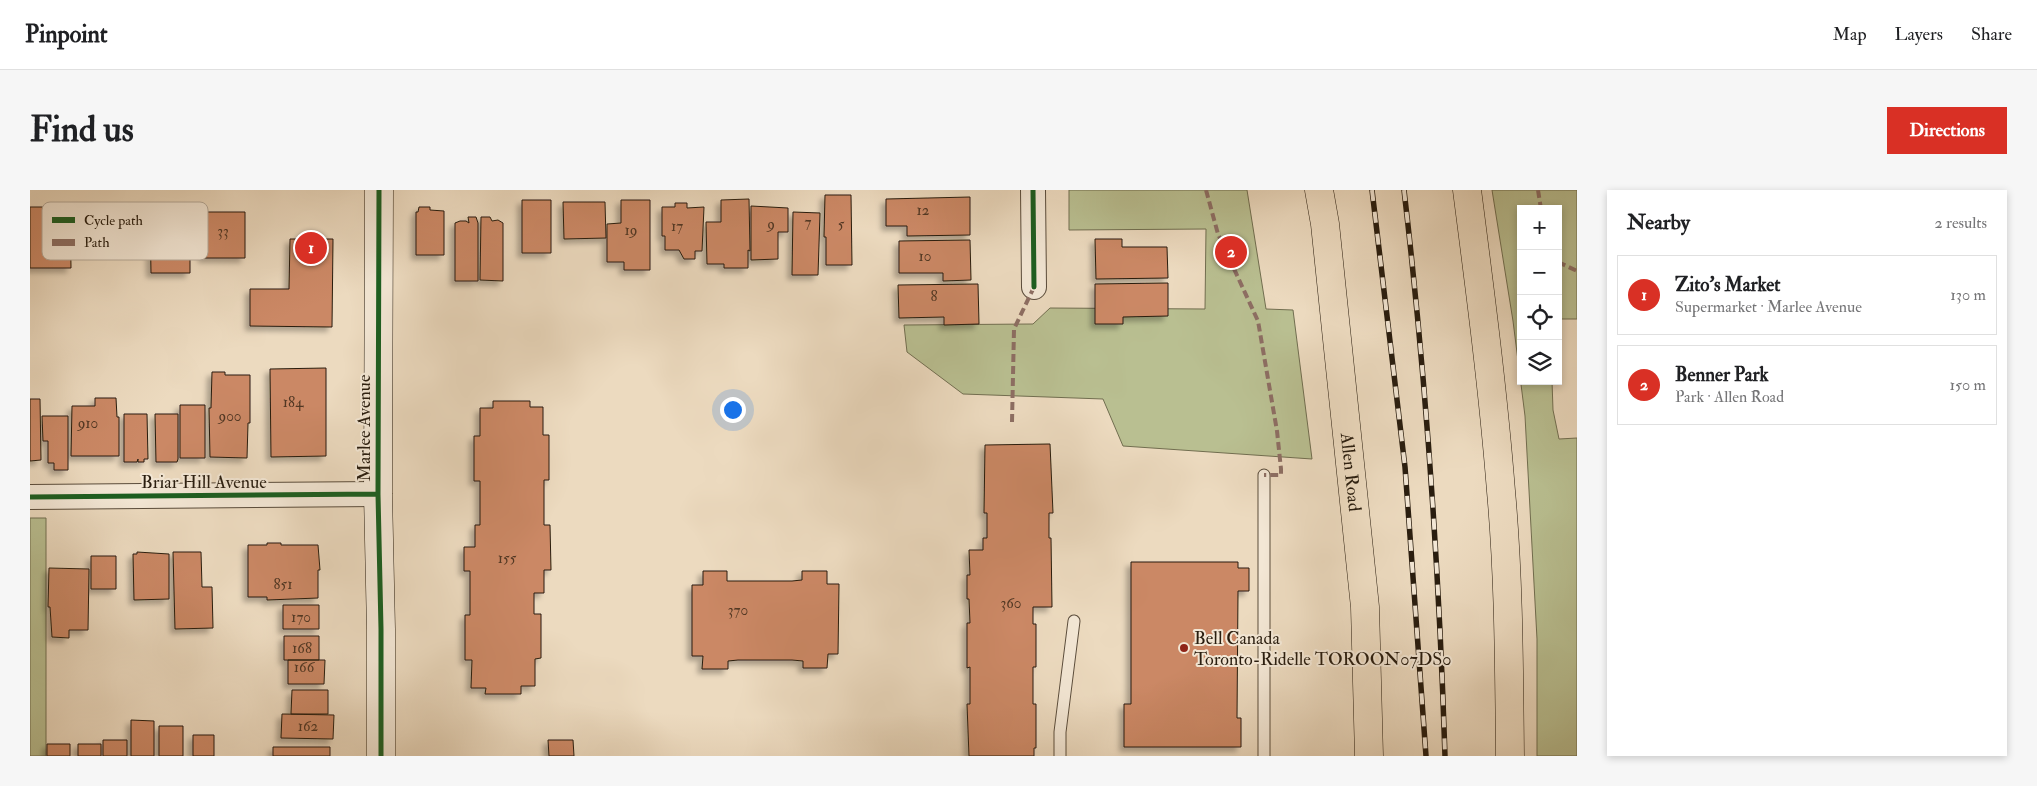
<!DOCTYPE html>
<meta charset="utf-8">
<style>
:root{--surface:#fff;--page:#f6f6f6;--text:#202124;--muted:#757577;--line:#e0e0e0;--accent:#d93025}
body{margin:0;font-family:"IM FELL Double Pica",serif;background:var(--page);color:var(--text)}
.controls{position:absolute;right:15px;top:15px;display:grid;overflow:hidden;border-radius:0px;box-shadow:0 2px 8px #0003}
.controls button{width:45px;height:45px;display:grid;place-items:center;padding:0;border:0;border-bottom:1px solid var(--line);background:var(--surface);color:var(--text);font:25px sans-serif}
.you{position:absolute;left:702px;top:219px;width:18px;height:18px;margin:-12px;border:4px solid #fff;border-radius:50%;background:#1a73e8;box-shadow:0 0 0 8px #1a73e833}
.badge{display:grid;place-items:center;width:32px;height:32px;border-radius:50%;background:var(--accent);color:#fff;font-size:16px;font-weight:700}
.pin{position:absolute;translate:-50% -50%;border:2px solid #fff;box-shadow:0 1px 5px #0006}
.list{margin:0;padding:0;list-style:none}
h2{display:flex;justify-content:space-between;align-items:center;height:65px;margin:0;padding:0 20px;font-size:21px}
h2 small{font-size:16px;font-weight:400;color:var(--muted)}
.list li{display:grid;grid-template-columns:32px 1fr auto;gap:15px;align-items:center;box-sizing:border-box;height:80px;margin:0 10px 10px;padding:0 10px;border:1px solid var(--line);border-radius:0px}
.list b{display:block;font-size:19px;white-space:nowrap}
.list p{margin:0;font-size:16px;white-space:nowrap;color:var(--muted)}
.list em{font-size:16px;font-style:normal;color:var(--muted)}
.icon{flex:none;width:28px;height:28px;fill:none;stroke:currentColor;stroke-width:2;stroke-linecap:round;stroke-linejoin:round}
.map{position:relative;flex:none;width:1547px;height:566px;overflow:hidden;border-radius:0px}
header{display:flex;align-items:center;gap:30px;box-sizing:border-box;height:70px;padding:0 25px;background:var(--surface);border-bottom:1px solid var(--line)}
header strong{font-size:24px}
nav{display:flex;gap:28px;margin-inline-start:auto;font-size:18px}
.intro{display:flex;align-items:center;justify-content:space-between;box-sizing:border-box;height:120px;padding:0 30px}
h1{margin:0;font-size:35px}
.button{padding:12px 22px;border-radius:0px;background:var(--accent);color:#fff;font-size:18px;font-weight:700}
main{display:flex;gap:30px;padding:0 30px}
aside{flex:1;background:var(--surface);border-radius:0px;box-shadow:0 2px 8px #0003}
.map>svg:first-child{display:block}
.green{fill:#b9bf91;stroke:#716e50}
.building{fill:#cb8865;stroke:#291d0f;filter:url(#shadow)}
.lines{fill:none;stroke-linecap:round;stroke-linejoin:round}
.lane-casing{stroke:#5a4c3b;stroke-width:13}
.street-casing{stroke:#5a4c3b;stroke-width:26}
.secondary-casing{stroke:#291d0f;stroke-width:29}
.highway-casing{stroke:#291d0f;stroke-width:29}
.lane{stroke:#f3e7d5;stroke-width:11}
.street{stroke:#f3e7d5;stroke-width:24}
.secondary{stroke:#f3e7d5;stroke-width:28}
.highway{stroke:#ecdabf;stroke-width:28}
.rail-casing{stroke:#291d0f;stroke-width:5.5}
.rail{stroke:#f3e7d5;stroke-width:4;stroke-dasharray:11;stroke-linecap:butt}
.quiet{stroke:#8d6e63;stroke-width:4;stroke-dasharray:8 4;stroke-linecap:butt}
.cycleway-casing{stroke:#f3e7d5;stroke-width:8}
.cycleway{stroke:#1b5e20;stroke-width:5}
.poi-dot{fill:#8f2418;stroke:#f3e7d5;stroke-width:2}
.labels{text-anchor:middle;stroke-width:4;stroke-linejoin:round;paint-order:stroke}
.number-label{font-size:15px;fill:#523824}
.street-label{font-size:18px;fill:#291d0f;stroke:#f3e7d5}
.poi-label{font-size:18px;fill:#291d0f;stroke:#f3e7d5;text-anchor:start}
.key{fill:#f3e7d5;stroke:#b6aa9a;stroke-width:1}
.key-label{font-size:14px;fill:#291d0f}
</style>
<header>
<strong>Pinpoint</strong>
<nav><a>Map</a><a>Layers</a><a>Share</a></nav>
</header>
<div class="intro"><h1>Find us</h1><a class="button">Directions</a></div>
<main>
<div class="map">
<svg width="1547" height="566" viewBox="0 0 1547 566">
<defs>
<filter id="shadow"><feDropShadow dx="-4.5" dy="4.5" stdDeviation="2.5" flood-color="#0004"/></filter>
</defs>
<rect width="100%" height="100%" fill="#ecdabf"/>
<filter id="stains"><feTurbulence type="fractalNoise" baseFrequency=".004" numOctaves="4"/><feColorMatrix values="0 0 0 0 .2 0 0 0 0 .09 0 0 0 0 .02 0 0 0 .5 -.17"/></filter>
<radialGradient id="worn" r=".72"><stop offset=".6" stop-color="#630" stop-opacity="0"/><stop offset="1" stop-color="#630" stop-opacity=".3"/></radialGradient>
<path class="green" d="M1039,0H1217L1236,119L1263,120L1282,269L1093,256L1073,209L933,204L877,162L874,135L1003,134L1020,118L1175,119L1176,39L1039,40Z
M1462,0H1547V129H1528V19H1491V191H1522L1523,220L1529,249L1547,248V566H1507V449L1495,226L1483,131Z
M0,328H16V566H0Z"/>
<path class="building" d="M795,5H821L822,75H796V47H794Z
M940,7V45L877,46V36H856V9Z
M719,9L720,61L718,60V78H694V74H677L676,32H691V10Z
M492,10H521V63H492Z
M591,10H620V80H594V72H577V34L591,33Z
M533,12H575L576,48L534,49Z
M645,13H657V18L674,17L672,61H665V69H654L649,60H635V46H632V17H645Z
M721,16L758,18V42H748V69L721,70Z
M0,17H40L41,78H0Z
M389,17H400V20L414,21V65H386V22H388Z
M173,22H215V68H173Z
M763,22L790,23L788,85H762Z
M162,24L163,54H160V83H121L120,25Z
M438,27H446L448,33V91H425V33L430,31H436L439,33Z
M451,27H460L462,31L468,30L473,33V91L450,90Z
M260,49H303L302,137L220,136V99H259Z
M1065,49H1092V57H1137L1138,88L1066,89Z
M940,50L941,90L913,91V83H869V51Z
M1138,93V126L1093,127V134H1065V94Z
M948,94L949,134L914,135V127L869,128L868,95Z
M296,178V266L241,267L240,179Z
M182,182H195V185H220V233H218L217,268L180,267L179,218H181Z
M65,208H86L87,227H89V266H41L42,216H65Z
M0,209H10L11,270L0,271Z
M463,211H500V217H513V245H519V290H514V335H520L521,380H514V403H504V424H511V468L505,469V496H491V504H455L456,498H441L442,470H435V425H440V381H434V357H445V335H450V291H444V246H450V218H463Z
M150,215H175V268H150Z
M94,224H117L118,269H114V272H108V269L107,272H94Z
M125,224H148V269L147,272H126Z
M12,226H38V280H24V273H18V251H13Z
M1020,254L1023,323H1019V348H1021L1022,417H1003V434H1006V477H1003V514H1006V558H1004V566H939L937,514H940V477L937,478V433H940L939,409H937V385H940L939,360H953V348H957V323H954L955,255Z
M237,353H251V355H288L290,380H288V408L237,410V407H218V355H237Z
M107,362L139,364V409L104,410L103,364H107Z
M143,362H171L172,397H182L183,438L145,439Z
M61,366H86V399H61Z
M1101,372H1208V378H1219V401H1208L1207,528H1211V557H1094V514H1101Z
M19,378L59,379L58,440H39V448L22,447L20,417H18Z
M673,381H697V391H762L772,390V381H797V394H809L808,464H798L797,478H773V471L762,470H708L698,471V479H672L673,466H662V395H673Z
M253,415H289V439H253Z
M254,446H289V470H254Z
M258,470H295L294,494H258Z
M262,500H298V524H261Z
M252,524L304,525L303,549L251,548Z
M101,530L124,531V566H101Z
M129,536H153V566H129Z
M163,545H184V566H163Z
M73,550H97V566H73Z
M518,550H543L544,566H519Z
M17,554H40V566H17Z
M48,554H71V566H48Z
M243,557H300V566H243Z"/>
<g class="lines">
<defs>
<path id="lane" d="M1030,566V542L1044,431
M1234,566V285"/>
<path id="street" d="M1003,0L1004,97
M0,307L348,304"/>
<path id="secondary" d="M349,0L348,304L351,439V566"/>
<g id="highway">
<path id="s1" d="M1289,0L1295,34L1335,417L1339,566"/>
<path d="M1437,0C1450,100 1463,200 1471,301C1479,389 1479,478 1480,566"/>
</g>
</defs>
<use href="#lane" class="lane-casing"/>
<use href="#street" class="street-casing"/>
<use href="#secondary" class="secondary-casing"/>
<use href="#highway" class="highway-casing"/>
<use href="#lane" class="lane"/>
<use href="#street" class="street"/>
<use href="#secondary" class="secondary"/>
<use href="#highway" class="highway"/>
<defs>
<path id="rail" d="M1342,0L1375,277L1396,566
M1374,0C1396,188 1409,377 1415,566"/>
</defs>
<use href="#rail" class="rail-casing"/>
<use href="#rail" class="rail"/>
<path class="quiet" d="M1176,0L1188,44L1228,131L1247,241L1251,279V285H1234
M1508,0L1511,19
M1528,72L1547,81
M982,232L984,139L1004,97"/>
<defs>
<path id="cycleway" d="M349,0L348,304L351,439V566
M1003,0L1004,97
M0,307L348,304"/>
</defs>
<use href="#cycleway" class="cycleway-casing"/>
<use href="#cycleway" class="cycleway"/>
</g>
<circle class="poi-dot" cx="1154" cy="458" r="5"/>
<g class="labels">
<g class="number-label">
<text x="893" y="25">12</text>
<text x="778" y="37">7</text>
<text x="741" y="39">9</text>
<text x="811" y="39">5</text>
<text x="647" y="41">17</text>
<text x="601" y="45">19</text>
<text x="193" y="46">33</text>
<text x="895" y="71">10</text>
<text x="904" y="111">8</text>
<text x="263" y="217">184</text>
<text x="200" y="231">900</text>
<text x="58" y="238">910</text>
<text x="477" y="373">155</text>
<text x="253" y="399">851</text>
<text x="981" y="418">360</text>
<text x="708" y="425">370</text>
<text x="271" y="432">170</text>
<text x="272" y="463">168</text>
<text x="274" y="482">166</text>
<text x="278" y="541">162</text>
</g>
<g class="street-label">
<text transform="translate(334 238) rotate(-90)" y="6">Marlee Avenue</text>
<text dy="6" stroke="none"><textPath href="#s1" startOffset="284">Allen Road</textPath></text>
<text x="174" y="298">Briar Hill Avenue</text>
</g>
<g class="poi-label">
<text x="1164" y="454">Bell Canada<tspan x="1164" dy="21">Toronto-Ridelle TOROON07DS0</tspan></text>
</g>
</g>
<rect x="12" y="12" width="166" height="58" rx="8" class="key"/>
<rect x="22" y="27" width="23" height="6" fill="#1b5e20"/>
<rect x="22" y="49" width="23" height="7" fill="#8d6e63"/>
<g class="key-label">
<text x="54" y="35">Cycle path</text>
<text x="54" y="57">Path</text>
</g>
<rect width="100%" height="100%" filter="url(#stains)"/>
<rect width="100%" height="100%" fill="url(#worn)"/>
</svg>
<div class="controls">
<button>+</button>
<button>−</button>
<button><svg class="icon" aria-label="locate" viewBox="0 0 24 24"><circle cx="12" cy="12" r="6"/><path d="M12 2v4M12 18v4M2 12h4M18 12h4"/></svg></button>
<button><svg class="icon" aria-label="layers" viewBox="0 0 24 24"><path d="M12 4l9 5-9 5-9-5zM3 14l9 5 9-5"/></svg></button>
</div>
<div class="you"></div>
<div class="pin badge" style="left:281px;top:58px">1</div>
<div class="pin badge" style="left:1201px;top:62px">2</div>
</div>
<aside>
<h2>Nearby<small>2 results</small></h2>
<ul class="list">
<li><span class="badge">1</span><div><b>Zito's Market</b><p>Supermarket · Marlee Avenue</p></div><em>130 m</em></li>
<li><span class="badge">2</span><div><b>Benner Park</b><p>Park · Allen Road</p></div><em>150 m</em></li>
</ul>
</aside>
</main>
